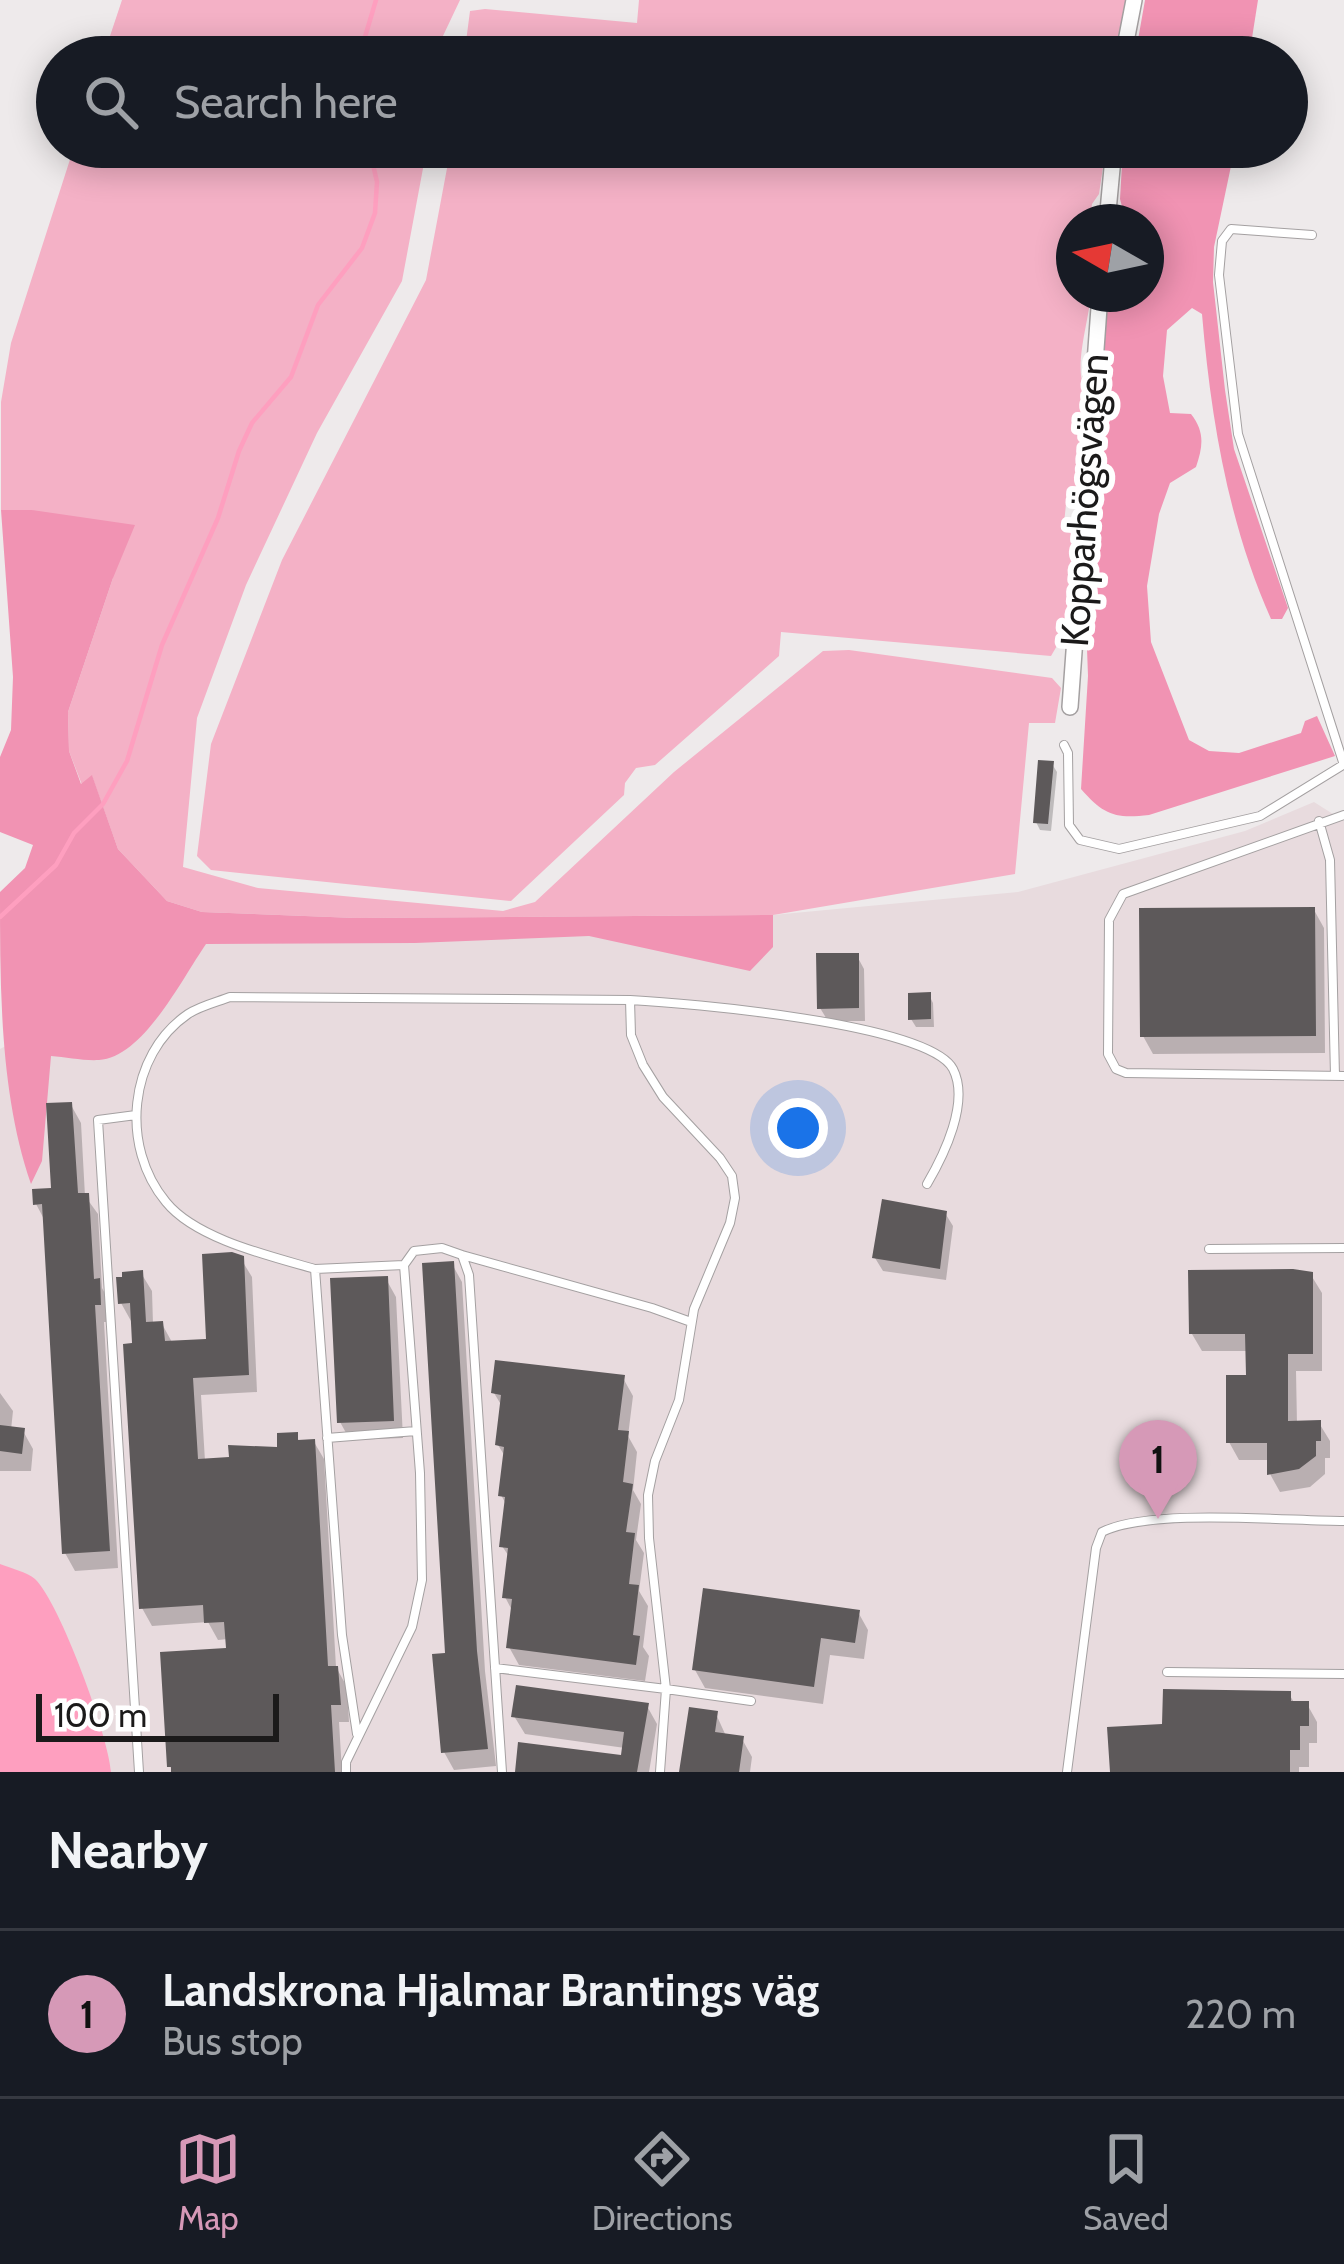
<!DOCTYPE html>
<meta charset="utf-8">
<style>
:root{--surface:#171b24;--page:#242831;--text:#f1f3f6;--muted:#9ea1a6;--line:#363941;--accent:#d699b7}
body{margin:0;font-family:Cabin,sans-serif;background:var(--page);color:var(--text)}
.compass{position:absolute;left:1056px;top:204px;width:108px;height:108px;border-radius:50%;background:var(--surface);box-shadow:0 6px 30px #0003;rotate:279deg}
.scale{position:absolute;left:36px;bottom:30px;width:243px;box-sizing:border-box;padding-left:12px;border:6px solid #1b1a1a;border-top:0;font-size:33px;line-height:42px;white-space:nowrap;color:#1b1a1a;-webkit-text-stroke:9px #fff;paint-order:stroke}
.you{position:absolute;left:798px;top:1128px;width:42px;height:42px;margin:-30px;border:9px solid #fff;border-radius:50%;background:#1a73e8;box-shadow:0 0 0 18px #1a73e833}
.badge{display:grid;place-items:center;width:78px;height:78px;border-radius:50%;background:var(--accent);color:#111;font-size:39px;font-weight:700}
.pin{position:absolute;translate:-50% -99px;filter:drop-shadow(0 3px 6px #0008)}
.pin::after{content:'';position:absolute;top:63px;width:42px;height:36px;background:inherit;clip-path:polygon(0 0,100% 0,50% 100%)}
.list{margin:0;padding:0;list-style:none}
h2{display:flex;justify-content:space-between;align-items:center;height:156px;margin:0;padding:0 48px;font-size:51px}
h2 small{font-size:39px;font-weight:400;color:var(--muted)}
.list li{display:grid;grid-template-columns:78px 1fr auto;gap:36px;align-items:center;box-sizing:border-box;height:168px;padding:0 48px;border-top:3px solid var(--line)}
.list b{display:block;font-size:45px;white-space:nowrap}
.list p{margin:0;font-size:39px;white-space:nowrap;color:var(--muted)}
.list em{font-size:39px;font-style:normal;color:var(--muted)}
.icon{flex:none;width:66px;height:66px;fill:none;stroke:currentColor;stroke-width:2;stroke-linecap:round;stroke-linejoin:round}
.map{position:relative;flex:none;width:1344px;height:1772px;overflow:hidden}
.search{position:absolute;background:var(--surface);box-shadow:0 6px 30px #0003;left:36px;right:36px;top:36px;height:132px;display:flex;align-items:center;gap:30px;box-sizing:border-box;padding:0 42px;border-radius:66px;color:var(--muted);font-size:45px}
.sheet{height:324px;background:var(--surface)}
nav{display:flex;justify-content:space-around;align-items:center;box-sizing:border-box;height:168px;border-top:3px solid var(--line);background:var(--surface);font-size:33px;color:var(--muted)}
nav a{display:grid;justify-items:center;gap:6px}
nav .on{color:var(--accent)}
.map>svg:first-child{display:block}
.built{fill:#e8dbde}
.green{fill:#f4b1c6}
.forest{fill:#f193b3}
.water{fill:#fe9fbf}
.shadow{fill:#0003}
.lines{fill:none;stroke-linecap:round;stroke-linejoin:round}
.stream{stroke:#fe9fbf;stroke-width:4.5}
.building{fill:#5d595a}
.lane-casing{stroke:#a4a0a1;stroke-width:10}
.street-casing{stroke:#a4a0a1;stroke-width:18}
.lane{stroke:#fff;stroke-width:8}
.street{stroke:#fff;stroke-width:15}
.labels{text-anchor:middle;stroke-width:12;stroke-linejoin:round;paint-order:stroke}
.street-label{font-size:39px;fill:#1b1a1a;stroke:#fff}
</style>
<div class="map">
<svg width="1344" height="1772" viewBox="0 0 1344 1772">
<rect width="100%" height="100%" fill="#eeeaeb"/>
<path class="built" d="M1314,802L1344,821V1772H0V1049L203,943L603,931L1018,892L1245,831Z"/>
<path class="green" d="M122,0H460L442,38L439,57H103Z
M639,0H1127L1118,44L1111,57H464L470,11L485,9L637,23Z
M74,147H427L402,281L317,433L246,585L197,718L183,867L258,888L503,911L535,902L674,772L823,651L849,650L1052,678L1061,688L1055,723H1029L1015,874L773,915L356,918L202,912L167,901L118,849L92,776L82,785L69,751L68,712L113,578L32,510H1V402L11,343Z
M451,147H1106L1099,194L1092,204L1090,222H1074V294H1091C1089,320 1073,369 1085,388C1083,417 1087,485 1066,504L1064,524L1075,535L1065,632L1051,656L781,632L779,656L655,765L636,768L625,783L624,795L511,901L211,870L197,856L211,744L282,560L426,280Z"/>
<path class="forest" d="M1145,0H1258L1249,57H1135Z
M1123,147H1235L1214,247L1213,282L1225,390L1234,449L1288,608L1282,619H1271C1228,522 1211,419 1202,314L1192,308L1167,330L1163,376L1170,413L1191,414C1205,432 1203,446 1196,467L1170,483L1159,514L1147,586L1151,642L1189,740L1209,751L1239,753L1301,733L1305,721L1317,716L1335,756L1149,815C1115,819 1104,815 1081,789L1088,676L1086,621L1105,306L1107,294H1146V222H1126L1120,199Z
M1,510H32L135,525L113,578L68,712L69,751L81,784L92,775L118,849L167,901L202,912L356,918L773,915V947L750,971L589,936L415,943L206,944C183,977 143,1058 99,1060C84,1061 66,1057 51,1056L42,1161L31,1184C0,1094 0,990 0,892L25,868L33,845L0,832V757L11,730L13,677Z"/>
<path class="water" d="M0,1564C10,1568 27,1572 35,1579C60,1603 109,1737 111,1772H0Z"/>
<path class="shadow" d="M1052,764L1057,772L1051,831L1040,830L1036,822Z
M1314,910L1324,928L1325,1053L1153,1054L1143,1036Z
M857,956L864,969L865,1021H828L820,1008Z
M929,995L933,1003L934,1027H916L911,1019Z
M71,1105L81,1123L85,1196L98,1214L102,1288L108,1299L110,1322H104L118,1568L75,1571L65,1553L45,1221L36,1204L54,1190Z
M945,1213L953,1226L946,1280L883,1271L875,1258Z
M241,1259L252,1277L257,1392L201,1395L205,1461L281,1450L296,1435L300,1443L314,1442L324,1459L336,1667L347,1687L349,1722H339L342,1772H173L170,1766L229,1651L228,1639L218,1640L208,1622L152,1626L142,1608L135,1346L131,1321L121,1303L141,1273L152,1291L153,1324H162L173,1344L209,1342Z
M452,1264L462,1282L485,1671L496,1766L454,1770L444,1752Z
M1311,1275L1322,1293V1371H1296L1297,1424L1319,1423L1330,1441V1458H1325V1474L1310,1487L1280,1492L1270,1474V1460H1239L1229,1442L1249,1378V1351H1202L1192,1334Z
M386,1279L396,1297L403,1438L350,1440L340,1422Z
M623,1378L633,1396L628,1436L637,1452L633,1490L641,1504L636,1540L644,1553L639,1591L648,1606L643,1647L649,1656L645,1681L519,1665L509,1647L513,1612L505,1597L510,1558L502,1546L507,1506L501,1495L506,1458L498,1445L503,1408L494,1393Z
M0,1393L13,1411L11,1430L23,1431L33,1449L31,1471H0Z
M858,1612L868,1630L864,1659L830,1655L823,1704L705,1688L695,1670Z
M1289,1694L1295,1704H1307L1317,1722V1743H1309V1767H1299V1772H1113L1165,1727Z
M647,1706L657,1724L649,1772H518L624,1758L625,1748L525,1734L514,1716Z
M716,1714L726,1736L742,1739L752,1757L750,1772H682Z"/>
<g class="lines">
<path class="stream" d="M359,57L376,0
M0,917L56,865L74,833L103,804L127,761L162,645L218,518L239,451L252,423L291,377L318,305L362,248L375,213L377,182L369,147"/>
</g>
<path class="building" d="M1038,760L1054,761L1048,824L1033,823Z
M1315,907L1316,1036L1140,1037L1139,908Z
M816,953H859V1008L817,1009Z
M931,992V1019L908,1020V993Z
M72,1102L78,1193H89L94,1279L100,1278L101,1305H95L110,1551L62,1554L42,1204L33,1205L32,1189L51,1188L46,1103Z
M882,1199L947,1211L940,1269L872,1258Z
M232,1252L244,1256L249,1375L193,1378L198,1459L229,1457L228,1445L277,1447V1433L298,1432V1440L315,1439L328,1666H338L341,1705H331L335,1772H171V1767H167L160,1652L226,1648L224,1622L204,1623L203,1605L139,1609L123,1344L132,1343L130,1303L118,1304L116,1277H122V1272L143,1270L146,1322L163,1321L165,1341L206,1339L202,1254Z
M454,1261L477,1651L488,1749L441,1753L432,1654L445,1653L422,1263Z
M1293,1269L1313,1272V1354H1288V1421L1321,1420V1441H1316V1456L1299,1469L1267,1475V1443H1226V1375H1246L1245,1334H1189L1188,1270Z
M388,1276L394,1421L337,1423L330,1278Z
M495,1360L625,1375L618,1430L629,1431L623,1482L633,1484L626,1532L635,1533L629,1584L639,1585L633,1635L640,1636L636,1665L506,1648L512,1599L502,1598L508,1548L499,1547L505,1497L498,1496L504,1447L495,1445L501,1395L491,1393Z
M0,1425L25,1428L22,1454L0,1451Z
M703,1588L860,1610L855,1643L821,1638L814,1687L692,1670Z
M516,1685L649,1703L637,1772H515L518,1742L621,1755L624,1732L511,1717Z
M1163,1689L1291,1691V1701H1309V1726H1300V1750H1290V1772H1110L1107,1727L1162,1724Z
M689,1707L718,1711L715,1732L744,1736L739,1772H679Z"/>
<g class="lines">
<defs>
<path id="lane" d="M1312,235L1231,229L1222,241L1219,275L1238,434L1344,765
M1064,745L1068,753L1069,825L1080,840L1119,849L1260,816L1343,765
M1344,815L1123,894L1109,920L1108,1054L1116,1069L1126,1073L1344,1076
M1319,821L1330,860L1335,1076
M136,1115L98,1120L139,1772
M1209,1249L1344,1248
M462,1255L652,1308L691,1322
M315,1269C270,1256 196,1239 166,1202C120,1147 128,1055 188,1014C200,1006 217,1002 230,997L630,1000
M327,1438L416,1431
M495,1668L666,1689L649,1538L648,1495L655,1461L679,1400L694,1309L730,1223L735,1198L732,1176L720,1158L663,1097L643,1065L631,1035L630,1000C685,1003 929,1023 953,1069C970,1102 944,1155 927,1184
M1167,1672L1344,1674
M357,1734L342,1635L315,1269L404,1265
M346,1772V1762L412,1627L422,1580L420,1473L404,1265L414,1251L442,1248L462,1255L469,1275L502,1772
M660,1772L666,1689L751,1701
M1067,1772L1096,1548L1102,1532C1149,1508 1286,1521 1344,1521"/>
<path id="street" d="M1123,57L1134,0
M1107,222L1114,147
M1070,707L1100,294"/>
</defs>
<use href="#lane" class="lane-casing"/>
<use href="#street" class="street-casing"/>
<use href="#lane" class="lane"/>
<use href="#street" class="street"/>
</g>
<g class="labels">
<g class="street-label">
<text transform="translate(1084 500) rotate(-86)" y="14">Kopparhögsvägen</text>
</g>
</g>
</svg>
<svg class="compass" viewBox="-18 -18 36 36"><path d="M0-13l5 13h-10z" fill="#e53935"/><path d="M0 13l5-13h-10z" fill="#9ea1a6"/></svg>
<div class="scale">100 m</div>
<div class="you"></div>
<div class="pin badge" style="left:1158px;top:1519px">1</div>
<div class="search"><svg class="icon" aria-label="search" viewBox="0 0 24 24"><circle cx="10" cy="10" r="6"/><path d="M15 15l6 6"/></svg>Search here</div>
</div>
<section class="sheet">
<h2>Nearby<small></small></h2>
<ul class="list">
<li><span class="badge">1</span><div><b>Landskrona Hjalmar Brantings väg</b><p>Bus stop</p></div><em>220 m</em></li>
</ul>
</section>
<nav>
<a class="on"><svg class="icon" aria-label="map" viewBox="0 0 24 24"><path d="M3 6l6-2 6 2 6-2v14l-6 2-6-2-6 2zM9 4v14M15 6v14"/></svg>Map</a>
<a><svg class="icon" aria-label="directions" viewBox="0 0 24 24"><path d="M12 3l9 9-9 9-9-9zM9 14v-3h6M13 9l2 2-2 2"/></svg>Directions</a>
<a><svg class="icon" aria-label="saved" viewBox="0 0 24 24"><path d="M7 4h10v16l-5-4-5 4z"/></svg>Saved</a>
</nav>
